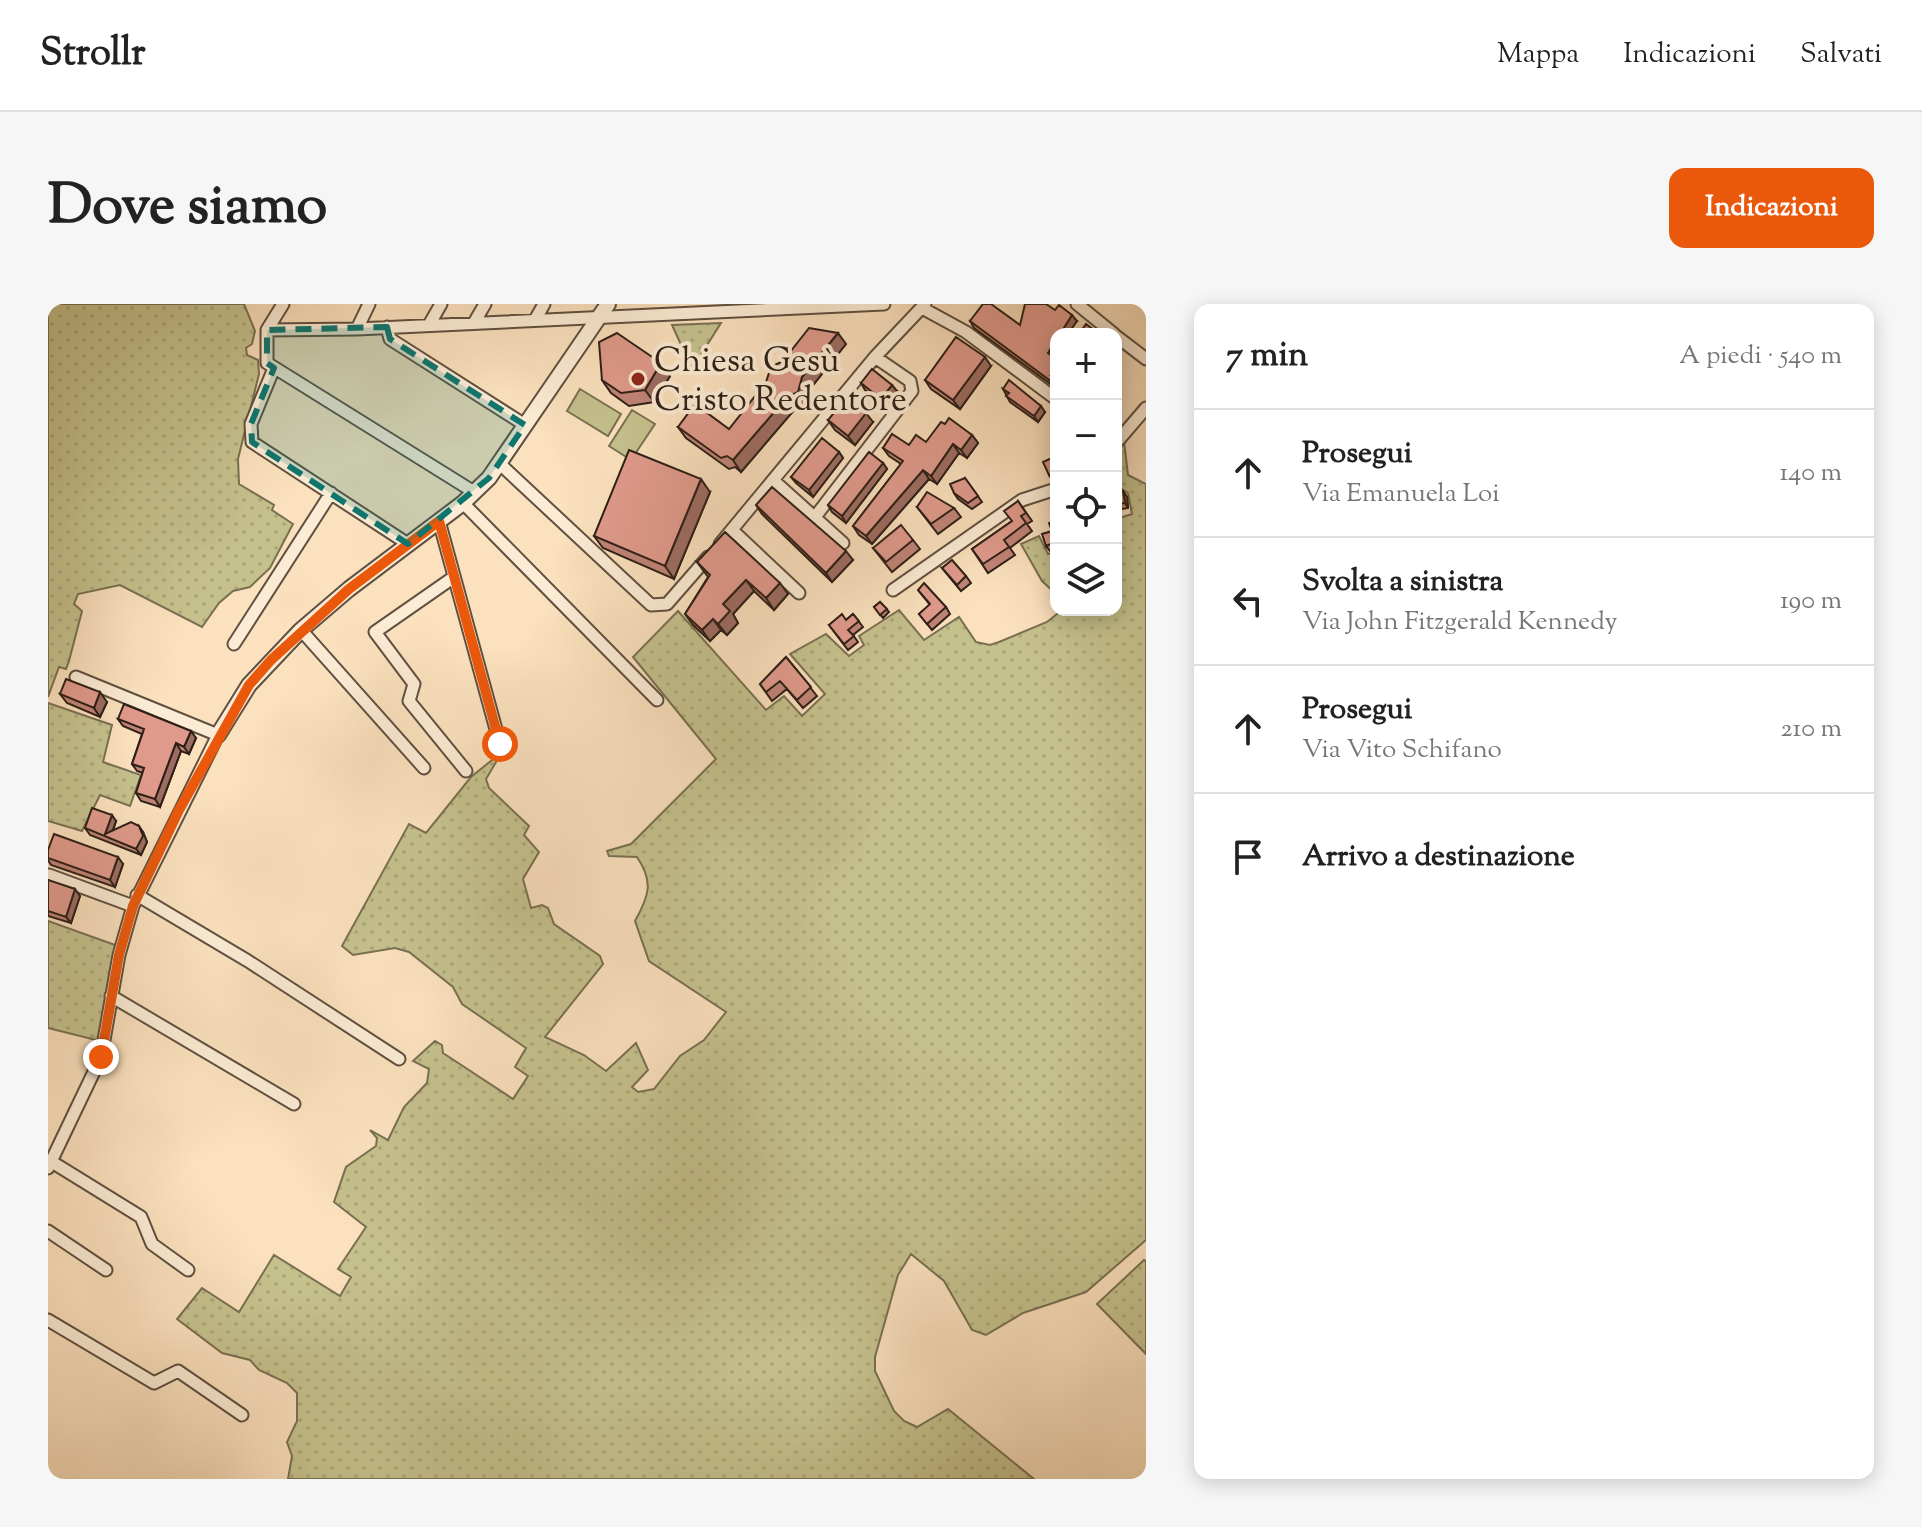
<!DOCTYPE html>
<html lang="it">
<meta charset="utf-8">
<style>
:root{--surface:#fff;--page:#f6f6f6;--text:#222;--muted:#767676;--line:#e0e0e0;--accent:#ea580c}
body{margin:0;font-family:"Sorts Mill Goudy",serif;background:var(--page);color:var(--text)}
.controls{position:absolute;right:24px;top:24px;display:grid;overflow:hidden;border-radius:16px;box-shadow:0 4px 20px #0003}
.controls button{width:72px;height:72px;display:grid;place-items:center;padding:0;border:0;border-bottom:2px solid var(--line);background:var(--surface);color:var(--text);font:40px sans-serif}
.stop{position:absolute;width:24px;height:24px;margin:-18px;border:6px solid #ea580c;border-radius:50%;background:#fff}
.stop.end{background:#ea580c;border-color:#fff;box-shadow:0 2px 8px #0008}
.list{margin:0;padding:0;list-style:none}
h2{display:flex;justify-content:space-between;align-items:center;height:104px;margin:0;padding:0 32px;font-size:34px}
h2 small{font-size:26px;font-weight:400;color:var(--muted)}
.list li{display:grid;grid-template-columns:52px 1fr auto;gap:24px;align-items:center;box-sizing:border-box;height:128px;padding:0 32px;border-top:2px solid var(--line)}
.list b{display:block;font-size:30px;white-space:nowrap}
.list p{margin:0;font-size:26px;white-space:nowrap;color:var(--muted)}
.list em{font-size:26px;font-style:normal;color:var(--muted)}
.icon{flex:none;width:44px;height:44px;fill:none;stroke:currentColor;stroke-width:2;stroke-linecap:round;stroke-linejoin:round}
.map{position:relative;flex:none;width:1098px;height:1175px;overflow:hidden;border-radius:16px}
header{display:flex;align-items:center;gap:48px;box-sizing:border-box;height:112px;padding:0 40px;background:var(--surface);border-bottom:2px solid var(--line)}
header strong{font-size:38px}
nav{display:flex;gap:44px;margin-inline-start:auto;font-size:28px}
.intro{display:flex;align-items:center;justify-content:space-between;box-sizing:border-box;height:192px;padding:0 48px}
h1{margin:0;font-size:56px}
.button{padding:20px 36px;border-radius:16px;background:var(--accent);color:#fff;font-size:28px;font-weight:700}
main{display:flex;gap:48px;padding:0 48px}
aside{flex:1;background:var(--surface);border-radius:16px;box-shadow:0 4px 20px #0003}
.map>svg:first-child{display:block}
.grass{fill:url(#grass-dots);stroke:#797052;stroke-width:2}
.pitch{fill:#c5c18d;stroke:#797052;stroke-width:2}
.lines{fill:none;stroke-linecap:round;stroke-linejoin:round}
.minor-casing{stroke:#605040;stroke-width:15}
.tertiary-casing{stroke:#605040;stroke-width:18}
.minor{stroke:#fcecd5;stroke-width:11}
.tertiary{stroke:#fcecd5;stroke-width:14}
.wall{fill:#c18478;stroke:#2d1f16;stroke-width:2}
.shaded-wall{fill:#9d6c62;stroke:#2d1f16;stroke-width:2}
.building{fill:#e09a8c;stroke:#2d1f16;stroke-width:2}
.route{stroke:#ea580c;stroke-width:10}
.marked{fill:#0f766e;fill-opacity:0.2;stroke:#0f766e;stroke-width:6;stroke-dasharray:16 10;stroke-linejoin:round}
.poi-dot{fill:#8f2418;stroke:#fcecd5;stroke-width:3}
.labels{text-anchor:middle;stroke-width:8;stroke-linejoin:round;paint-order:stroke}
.poi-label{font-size:34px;fill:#2d1f16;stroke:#fcecd5;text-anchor:start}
</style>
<header>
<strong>Strollr</strong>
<nav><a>Mappa</a><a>Indicazioni</a><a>Salvati</a></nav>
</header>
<div class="intro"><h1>Dove siamo</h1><a class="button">Indicazioni</a></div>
<main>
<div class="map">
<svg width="1098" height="1175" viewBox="0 0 1098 1175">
<defs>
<pattern id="grass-dots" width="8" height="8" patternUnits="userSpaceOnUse" patternTransform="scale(2)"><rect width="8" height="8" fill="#c5c18d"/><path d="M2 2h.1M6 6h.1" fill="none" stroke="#aaa579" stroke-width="1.8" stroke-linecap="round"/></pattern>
</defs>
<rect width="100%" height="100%" fill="#fbe1be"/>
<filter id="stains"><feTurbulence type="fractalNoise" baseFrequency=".0025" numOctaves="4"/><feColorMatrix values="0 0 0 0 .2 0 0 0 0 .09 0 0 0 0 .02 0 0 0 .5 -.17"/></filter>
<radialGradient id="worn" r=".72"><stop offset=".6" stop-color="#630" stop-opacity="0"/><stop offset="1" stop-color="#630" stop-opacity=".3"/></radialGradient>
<path class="grass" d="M0,0H196L207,27L204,40L198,44L199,51L210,56L211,70L190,155L191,180L226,201L224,206L245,220L222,264L202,283L185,287L171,299L154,323L72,281L30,290L26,300L34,307L21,357L18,365L11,363L0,393Z
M673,19L644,65L624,21Z
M1076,137L1080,171L1098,180V936L1038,988L975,1009L938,1031L924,1026L896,977L863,950L850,971L827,1053V1067L846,1107L856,1117L869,1123L900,1105L986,1175H240L244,1152L239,1138L249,1117V1089L239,1079L211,1066L202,1056L174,1049L129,1015L154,984L191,1008L226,951L292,992L303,973L290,965L318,923L286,898L298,863L328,842L329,834L322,826L340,836L356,803L379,779L381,765L365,757L387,737L394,741L395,749L465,795L480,772L467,763L478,744L414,700L405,683L361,648L347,644L305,651L294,642L361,520L378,529L423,473L454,448L438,475L441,484L481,522L476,531L491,548L475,575L483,604L494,601L500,604L506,620L552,652L555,660L497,733L536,751L558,767L588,739L600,766L584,783L590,788L606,785L632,752L656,736L678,708L601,657L587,617C601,592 606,578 589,553L561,552L559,547L583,540L668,455L585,353L630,307L718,406L736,392L754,412L777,390L742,350L778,330L801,352L816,341L811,332L851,306L876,336L911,313L928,338L942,341L951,338L999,318L1014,306H1068V215L1084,210L1080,189L1068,181V148Z
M991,232L1000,250L1008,248V290L994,277L973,240Z
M0,399L64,421L55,458L93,471L82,502L52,491L34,527L0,517Z
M0,617L67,641L52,737L0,724Z
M1096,956L1098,957V1050L1049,1000Z"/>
<path class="pitch" d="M532,85L573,110L560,132L519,107Z
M584,106L607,120L583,156L561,142Z"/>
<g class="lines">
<defs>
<path id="minor" d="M1029,0L1066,30
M874,4L918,28L1008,95
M487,16L496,0
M426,19L437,0
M381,21L393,0
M339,23L342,35L477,121
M309,25L321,0
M219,26L309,25L836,0
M219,26V59L426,188
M219,26L235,0
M1068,32L1098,55
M226,64L203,120L204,138L360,240
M1068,139L1098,104
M451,159L603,301L619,300L660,253
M725,176L795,239
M415,199L609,396
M767,213L864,87L862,77L827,53
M391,217L452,440
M684,226L751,289
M672,240L827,53L877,0
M406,273L327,328L366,380L361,397L418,467
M845,286L974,196L1008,185
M253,326L376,464
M186,340L283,189
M1,571L85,602
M89,591L200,657L351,755
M63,692L246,800
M4,858L93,913L104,940L140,966
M0,864L53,753L71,651L85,602L170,431L28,373
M0,927L58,966
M0,1016L106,1079L130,1067L194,1111"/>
<path id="tertiary" d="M170,431L201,381L253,326L301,285L415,199L441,174L560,0"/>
</defs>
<use href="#minor" class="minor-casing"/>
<use href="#tertiary" class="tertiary-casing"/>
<use href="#minor" class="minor"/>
<use href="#tertiary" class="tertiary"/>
</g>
<path class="wall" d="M1007,6L1029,17L1008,30V49L1005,53L1008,55V84L926,24L922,17L972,21Z
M798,40L762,85L758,99L747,105L693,168L687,163L681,165L638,134L630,123L681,125Z
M613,59L622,72L606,98L581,102L563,89L554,76Z
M943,62L912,105L883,85L877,76Z
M813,79L849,87L837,102L817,86Z
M955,85L997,108L990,118L962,98Z
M780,116L825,118L807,141L787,126Z
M897,120L924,131L930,139L919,154L911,149L889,180L881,175L824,240L811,231L805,222L853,160L841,152L835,144L878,138Z
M791,148L795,154L765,193L748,179L743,173Z
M1008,152V176L1005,177L1001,171Z
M835,159L839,165L798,219L784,208L780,201Z
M917,174L934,198L924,205L910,195L906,189Z
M1068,181L1071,188L1075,187L1079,193L1080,204L1068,206Z
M662,188L626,275L555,244L546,232Z
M970,197L984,217L979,220L984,227L962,244L967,251L940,269L924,245L964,217Z
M708,201L805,256L784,278L714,210Z
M869,203L906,204L913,213L890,230Z
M1008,216V245L1002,247L998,242Z
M865,236L872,245L844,268L825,244Z
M649,258L740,290L726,306L706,287L685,310L690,319L679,331L673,326L662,337L645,321L637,310L660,273Z
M894,264L918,272L923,279L913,287Z
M870,286L898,303L902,310L884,326L871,310L882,301Z
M832,298L841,308L835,314L826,303Z
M805,310L815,323L805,331L810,338L800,346L781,321L798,316Z
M738,353L769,392L755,404L739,385L724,397L712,380Z
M12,390L59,398L52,413L19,399Z
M70,415L148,434L141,450L133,447L112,503L93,497L88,489L95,469L89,467L84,460L94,430L75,422Z
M68,517L65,527L95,528L99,538L93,551L42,531L37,524Z
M0,546L75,560L67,583L3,561L0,556Z
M0,576L32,592L23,619L0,612Z"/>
<path class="shaded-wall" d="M1024,11L1029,17L1020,30H1012Z
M790,29L798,40L762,85L758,99L750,88L754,73Z
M1008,36V49L1004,55L1000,49Z
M937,53L943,62L912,105L905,96Z
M613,59L622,72L606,98L597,86Z
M844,81L849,87L837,102L833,95Z
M739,93L747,105L693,168L685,156Z
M993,102L997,108L990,118L986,112Z
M818,109L825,118L807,141L800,132Z
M924,131L930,139L919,154L913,146Z
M905,140L911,149L889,180L883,172Z
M791,148L795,154L765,193L761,186Z
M835,159L839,165L798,219L794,212Z
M875,166L881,175L824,240L818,232Z
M653,175L662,188L626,275L617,262Z
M1075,187L1079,193L1080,204L1077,199Z
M798,247L805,256L784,278L778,269Z
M698,276L706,287L685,310L690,319L679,331L670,320L675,300Z
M732,279L740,290L726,306L718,294Z
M665,315L673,326L662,337L654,326Z
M52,388L59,398L52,413L46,404Z
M143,427L148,434L141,450L136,443Z
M128,439L133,447L112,503L107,495Z
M64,511L68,517L62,534L57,530Z
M91,522L95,528L99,538L93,551L88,545Z
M70,553L75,560L67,583L62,576Z
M27,585L32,592L23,619L18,613Z"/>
<path class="building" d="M935,0H943L972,21L977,0H998L1007,6L1011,1L1024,11L1012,30H1008V36L1000,49L1008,55V65L1003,71H1008V81L922,17Z
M1038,20L1051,30H1031Z
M761,24L790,29L754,73L750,88L739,93L685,156L679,152L673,154L630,123L647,100L681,125L718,78L723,63L735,57Z
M569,29L613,59L597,86L573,89L554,76L551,38Z
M908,33L937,53L905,96L877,76Z
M824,65L844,81L833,95L813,79Z
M961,76L993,102L986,112L958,92L961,89L955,85Z
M799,93L818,109L800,132L780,116Z
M901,114L924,131L913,146L905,140L883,172L875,166L818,232L805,222L855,157L835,144L844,130L861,141L868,131L878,138L893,118L897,120Z
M774,134L791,148L761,186L743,173Z
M581,146L653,175L617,262L546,232Z
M821,148L835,159L794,212L780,201Z
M1008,152V169L1001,171L995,158Z
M917,174L930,192L920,199L906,189L902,180Z
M724,183L798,247L778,269L708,201Z
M1068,186V188L1075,187L1077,199L1068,200Z
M879,188L906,204L883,220L869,203Z
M970,197L978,209L973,212L978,219L956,236L961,243L935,260L924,245L964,217L956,207Z
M1008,216V238L998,242L994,230L1004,227L1001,219Z
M853,221L865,236L838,258L825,244Z
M677,228L732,279L718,294L698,276L675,300L682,307L670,320L665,315L654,326L637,310L662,271L649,258Z
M904,256L918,272L909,281L894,264Z
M876,279L898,303L879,320L871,310L882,300L870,286Z
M832,298L839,305L832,311L826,303Z
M794,310L798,316L805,310L811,317L800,326L806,332L796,340L781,321Z
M738,353L763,383L749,396L732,377L718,388L712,380Z
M18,375L52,388L46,404L12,390Z
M76,400L143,427L136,443L128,439L107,495L88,489L96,464L84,460L96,425L70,415Z
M44,504L64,511L57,530L83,518L91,522L95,532L88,545L37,524Z
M6,530L70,553L62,576L0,554V546Z
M0,576L27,585L18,613L0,607Z"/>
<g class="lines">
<path class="route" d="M53,753L71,651L85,602L131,506L201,381L223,356L301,285L391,217L452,440"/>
</g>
<path class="marked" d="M339,23L342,35L477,121L441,174L360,240L204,138L203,120L226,64L219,59V26Z"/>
<circle class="poi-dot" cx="590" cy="75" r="8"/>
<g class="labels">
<g class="poi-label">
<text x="606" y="67">Chiesa Gesù<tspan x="606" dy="39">Cristo Redentore</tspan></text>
</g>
</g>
<rect width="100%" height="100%" filter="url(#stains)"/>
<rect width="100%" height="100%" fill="url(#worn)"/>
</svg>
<div class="controls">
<button>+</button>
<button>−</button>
<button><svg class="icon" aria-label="locate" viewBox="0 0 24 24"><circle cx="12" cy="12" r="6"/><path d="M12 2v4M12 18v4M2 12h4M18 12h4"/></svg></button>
<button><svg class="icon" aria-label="layers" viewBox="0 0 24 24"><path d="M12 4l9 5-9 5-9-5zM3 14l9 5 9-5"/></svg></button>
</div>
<div class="stop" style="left:452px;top:440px"></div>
<div class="stop end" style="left:53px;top:753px"></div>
</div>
<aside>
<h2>7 min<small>A piedi · 540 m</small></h2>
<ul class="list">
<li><svg class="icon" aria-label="ahead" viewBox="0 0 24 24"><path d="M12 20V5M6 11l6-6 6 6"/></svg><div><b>Prosegui</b><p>Via Emanuela Loi</p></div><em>140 m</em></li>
<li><svg class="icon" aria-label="left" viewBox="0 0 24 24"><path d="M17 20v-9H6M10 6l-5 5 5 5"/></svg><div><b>Svolta a sinistra</b><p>Via John Fitzgerald Kennedy</p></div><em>190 m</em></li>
<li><svg class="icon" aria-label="ahead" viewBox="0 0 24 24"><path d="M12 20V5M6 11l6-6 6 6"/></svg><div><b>Prosegui</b><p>Via Vito Schifano</p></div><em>210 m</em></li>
<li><svg class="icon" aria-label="arrive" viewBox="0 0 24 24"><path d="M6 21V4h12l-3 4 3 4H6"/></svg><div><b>Arrivo a destinazione</b></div></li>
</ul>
</aside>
</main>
